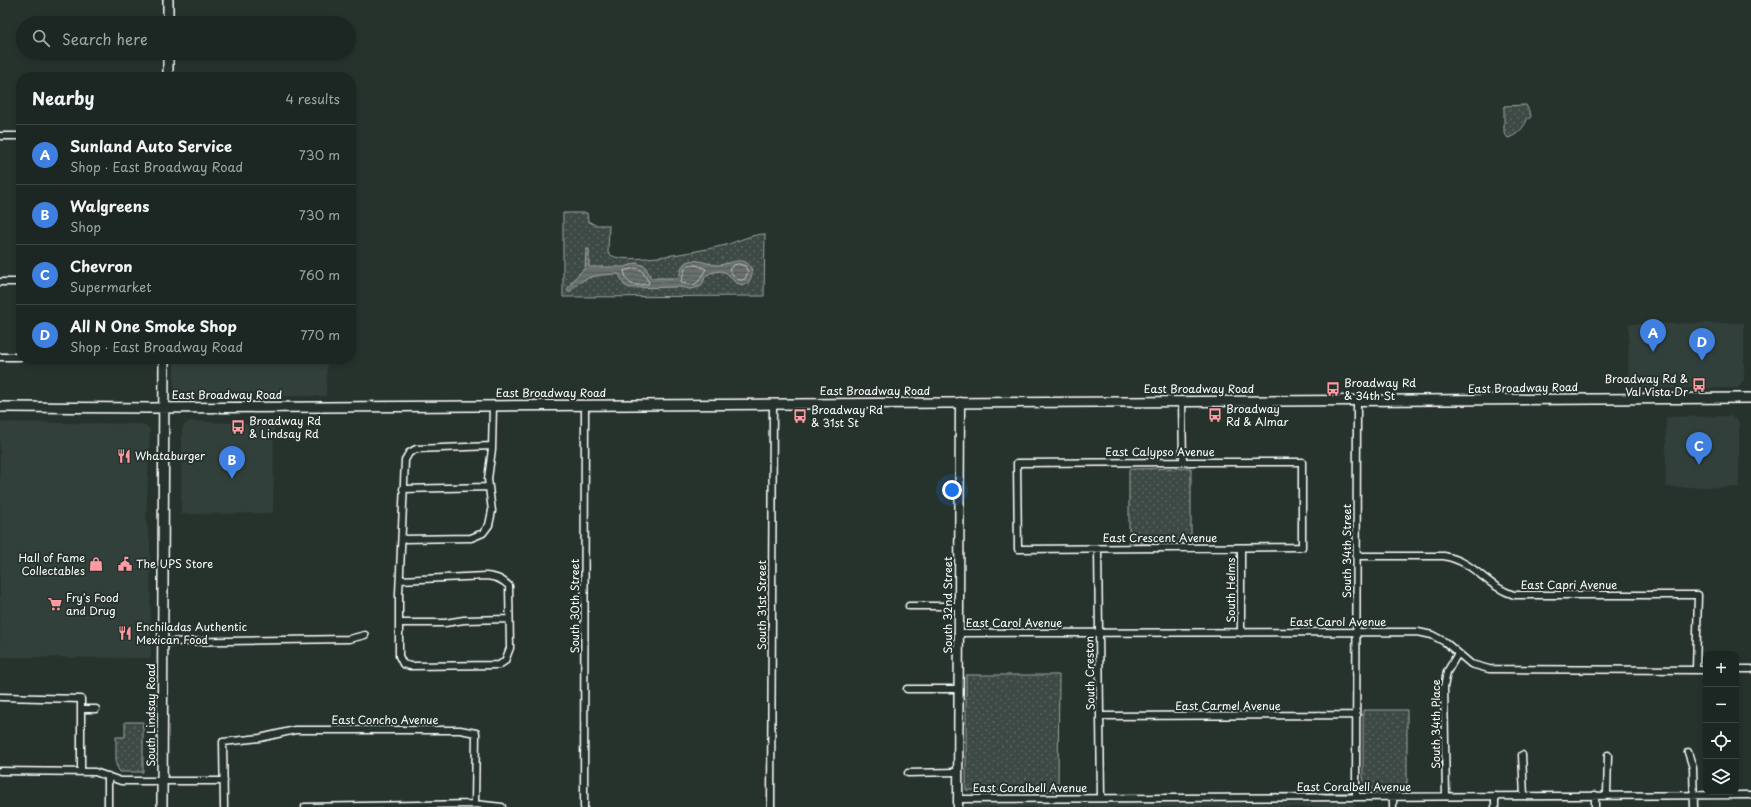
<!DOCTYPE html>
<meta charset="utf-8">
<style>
:root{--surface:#1c2622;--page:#252e2a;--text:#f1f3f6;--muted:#a0a5a5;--line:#3a4340;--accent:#ff9aa2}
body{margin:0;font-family:"Playpen Sans",sans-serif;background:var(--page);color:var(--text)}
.controls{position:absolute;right:12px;bottom:12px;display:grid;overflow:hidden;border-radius:8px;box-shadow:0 2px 6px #0003}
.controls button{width:36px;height:36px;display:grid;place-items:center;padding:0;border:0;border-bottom:1px solid var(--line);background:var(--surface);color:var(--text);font:20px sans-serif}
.you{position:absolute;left:952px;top:490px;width:14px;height:14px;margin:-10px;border:3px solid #fff;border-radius:50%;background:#1a73e8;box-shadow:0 0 0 6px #1a73e833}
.badge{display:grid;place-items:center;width:26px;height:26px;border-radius:50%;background:var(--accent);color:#fff;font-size:13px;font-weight:700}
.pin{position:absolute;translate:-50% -33px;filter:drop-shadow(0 1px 2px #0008)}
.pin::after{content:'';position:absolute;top:21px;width:14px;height:12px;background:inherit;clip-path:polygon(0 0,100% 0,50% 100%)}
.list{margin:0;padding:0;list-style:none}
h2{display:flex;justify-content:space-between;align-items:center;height:52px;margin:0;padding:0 16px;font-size:17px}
h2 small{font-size:13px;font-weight:400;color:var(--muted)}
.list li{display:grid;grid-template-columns:26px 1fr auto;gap:12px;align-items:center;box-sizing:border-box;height:60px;padding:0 16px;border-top:1px solid var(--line)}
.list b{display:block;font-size:15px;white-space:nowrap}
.list p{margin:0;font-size:13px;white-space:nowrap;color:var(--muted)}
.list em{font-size:13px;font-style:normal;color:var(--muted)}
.icon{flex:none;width:22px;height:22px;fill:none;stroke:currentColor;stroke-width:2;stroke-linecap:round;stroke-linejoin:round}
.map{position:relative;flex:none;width:1751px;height:807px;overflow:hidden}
.search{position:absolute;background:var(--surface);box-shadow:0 2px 6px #0003;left:16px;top:16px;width:340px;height:44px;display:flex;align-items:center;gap:10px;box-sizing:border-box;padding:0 14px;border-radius:22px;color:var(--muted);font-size:15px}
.panel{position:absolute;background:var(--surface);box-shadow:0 2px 6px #0003;left:16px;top:72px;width:340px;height:292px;border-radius:16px}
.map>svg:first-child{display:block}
.built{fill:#333f3a}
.park{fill:url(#park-dots);stroke:#9ea4a2}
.water{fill:url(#water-rules);stroke:#a4a9a7}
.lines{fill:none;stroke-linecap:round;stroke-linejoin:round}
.shore{stroke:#c2c6c4;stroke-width:1}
.minor-casing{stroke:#fff;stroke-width:9}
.tertiary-casing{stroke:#fff;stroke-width:11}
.secondary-casing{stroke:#fff;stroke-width:12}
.minor{stroke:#26332d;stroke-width:6}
.tertiary{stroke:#26332d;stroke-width:8}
.secondary{stroke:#26332d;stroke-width:9}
.labels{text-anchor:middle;stroke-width:4;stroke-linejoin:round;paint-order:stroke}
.poi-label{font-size:11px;fill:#fff;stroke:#26332d;text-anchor:start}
.street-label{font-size:11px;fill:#fff;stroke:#26332d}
</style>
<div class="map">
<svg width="1751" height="807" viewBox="0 0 1751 807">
<defs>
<pattern id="park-dots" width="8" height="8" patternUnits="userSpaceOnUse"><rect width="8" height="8" fill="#3e4944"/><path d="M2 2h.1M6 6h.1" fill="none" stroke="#5b6460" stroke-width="1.8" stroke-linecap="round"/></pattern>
<pattern id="water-rules" width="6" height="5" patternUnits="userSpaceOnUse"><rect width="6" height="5" fill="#67706c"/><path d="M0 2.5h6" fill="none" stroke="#575a59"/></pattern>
</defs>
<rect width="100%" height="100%" fill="#26332d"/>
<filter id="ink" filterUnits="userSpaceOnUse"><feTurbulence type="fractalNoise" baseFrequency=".025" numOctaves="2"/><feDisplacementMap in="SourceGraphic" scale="8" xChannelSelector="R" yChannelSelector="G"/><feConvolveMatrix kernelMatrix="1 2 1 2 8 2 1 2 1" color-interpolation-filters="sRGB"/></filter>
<g filter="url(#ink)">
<path class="built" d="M1744,323V380L1738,388L1628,389L1629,324Z
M174,359H327L326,396H179L176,394L174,388Z
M1730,416L1738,420L1739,424V487H1666V417Z
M269,420H274L273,513L181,514L182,430L184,425L190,421L251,424Z
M0,422L140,424L145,425L150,430L146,520L150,542L151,658L0,657Z
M1355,803V807H966L971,804Z"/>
<path class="park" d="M1526,105L1531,115L1530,118L1527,119C1525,127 1516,136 1508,138L1504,133V106Z
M563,213H587L588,221L595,225H609L608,253C620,268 708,249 726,245C738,241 753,234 765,234L764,296L563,297Z
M1191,468V543H1129V469Z
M966,675H1059L1058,791L966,790Z
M1363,710H1407V788L1368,789L1365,785L1363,777Z
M125,722H143V772H120L116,765V737H125Z"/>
<path class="water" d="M586,249H589V267H625L636,263L645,266L651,278H677C683,273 679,264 689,261C698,259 708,264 717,265C728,265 745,254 751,268C754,273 751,278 748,283C737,287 733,281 727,273L720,271L710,273L705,277L703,283L700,287L690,289L679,287L629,288L624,285L619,274C599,275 583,275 570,292H568L567,290L574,279L585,268Z"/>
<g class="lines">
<path class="shore" d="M739,264L745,266L748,272L745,279C737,283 733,275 729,269L734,265Z
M690,265H696L706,269L699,281L694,285L682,283L681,282L685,269Z
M636,268C644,269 644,276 649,282L648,284C634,286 628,287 624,271Z"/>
<defs>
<path id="minor" d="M0,136H21
M0,282H21
M0,357H21
M1182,401L1183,462
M1183,462H1302V547L1018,549L1017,463Z
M403,489L488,487
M403,539L471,538L483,533L489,525L492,511L488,479L492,449L493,405
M1098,549L1101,798
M1356,556H1444C1476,562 1485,586 1514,595H1698L1696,670
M400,580L486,576C496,577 502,579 509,586L510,648L505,661L499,665L410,666L403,664L399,656V594L405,460L409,453L416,449L492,446
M909,606H959
M399,623H445L464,620L509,619
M958,633L1418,632L1432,635L1445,642L1471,664L1489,669L1706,670
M1241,633V548
M163,642L349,639L365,635
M1736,669H1751
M907,689H958
M0,697L81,699V771
M81,709H96
M1100,716L1357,715
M1688,752L1693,768L1694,807
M1522,755L1524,796
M0,771L95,772L121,781H224
M908,773L957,772
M108,776V807
M1607,795L1608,755
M1446,796L1444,687L1447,672L1457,655
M1495,796V807
M1356,797L1357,401
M958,799L1751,795
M224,807L223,742L260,738L295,730H460L476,733L475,804
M305,807L475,804L502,807
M584,807L585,405
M771,807L773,404
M1393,807V796
M1595,807V795"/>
<path id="tertiary" d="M958,807L960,402"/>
<path id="secondary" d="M168,23V0
M168,77V53
M0,407L151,408L1751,398
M162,807L164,359"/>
</defs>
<use href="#minor" class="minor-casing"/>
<use href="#tertiary" class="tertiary-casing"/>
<use href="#secondary" class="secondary-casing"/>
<use href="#minor" class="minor"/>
<use href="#tertiary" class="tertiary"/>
<use href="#secondary" class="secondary"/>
</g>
</g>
<defs>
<symbol id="bus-bare" viewBox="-9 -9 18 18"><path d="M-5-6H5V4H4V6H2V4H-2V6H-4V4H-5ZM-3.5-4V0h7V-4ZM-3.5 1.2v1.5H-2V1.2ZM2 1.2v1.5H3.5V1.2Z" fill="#ff9aa2" stroke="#26332d" stroke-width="2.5" paint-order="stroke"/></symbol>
<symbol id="restaurant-bare" viewBox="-9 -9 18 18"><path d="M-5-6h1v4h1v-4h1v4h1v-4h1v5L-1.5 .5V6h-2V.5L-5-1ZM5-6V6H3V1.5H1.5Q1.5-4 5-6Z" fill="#ff9aa2" stroke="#26332d" stroke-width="2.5" paint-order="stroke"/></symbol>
<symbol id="shop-bare" viewBox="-9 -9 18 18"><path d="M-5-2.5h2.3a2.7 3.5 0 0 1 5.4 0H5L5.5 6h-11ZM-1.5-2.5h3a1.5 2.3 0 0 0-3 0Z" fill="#ff9aa2" stroke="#26332d" stroke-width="2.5" paint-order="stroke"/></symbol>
<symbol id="civic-bare" viewBox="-9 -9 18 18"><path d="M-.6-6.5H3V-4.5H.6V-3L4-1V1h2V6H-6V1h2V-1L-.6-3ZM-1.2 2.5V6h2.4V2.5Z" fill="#ff9aa2" stroke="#26332d" stroke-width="2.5" paint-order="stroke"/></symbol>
<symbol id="supermarket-bare" viewBox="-9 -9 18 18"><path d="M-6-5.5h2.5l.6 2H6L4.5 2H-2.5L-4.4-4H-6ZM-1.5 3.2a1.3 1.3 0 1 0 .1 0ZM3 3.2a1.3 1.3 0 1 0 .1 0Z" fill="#ff9aa2" stroke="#26332d" stroke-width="2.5" paint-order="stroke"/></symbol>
</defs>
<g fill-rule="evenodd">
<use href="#bus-bare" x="1689" y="375" width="20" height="20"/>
<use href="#bus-bare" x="1323" y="379" width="20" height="20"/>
<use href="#bus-bare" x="1205" y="405" width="20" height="20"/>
<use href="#bus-bare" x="790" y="406" width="20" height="20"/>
<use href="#bus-bare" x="228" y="417" width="20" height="20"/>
<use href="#restaurant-bare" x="114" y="446" width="20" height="20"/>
<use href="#shop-bare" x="86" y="554" width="20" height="20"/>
<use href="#civic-bare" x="115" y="554" width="20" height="20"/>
<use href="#supermarket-bare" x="45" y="594" width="20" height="20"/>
<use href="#restaurant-bare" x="115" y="623" width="20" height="20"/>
</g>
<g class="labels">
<g class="poi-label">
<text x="1688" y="383" text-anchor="end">Broadway Rd &amp;<tspan x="1688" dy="13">Val Vista Dr</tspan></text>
<text x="1344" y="387">Broadway Rd<tspan x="1344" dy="13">&amp; 34th St</tspan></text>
<text x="1226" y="413">Broadway<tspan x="1226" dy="13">Rd &amp; Almar</tspan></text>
<text x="811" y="414">Broadway Rd<tspan x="811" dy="13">&amp; 31st St</tspan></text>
<text x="249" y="425">Broadway Rd<tspan x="249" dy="13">&amp; Lindsay Rd</tspan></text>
<text x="135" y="460">Whataburger</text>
<text x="85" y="562" text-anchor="end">Hall of Fame<tspan x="85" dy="13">Collectables</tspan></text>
<text x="136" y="568">The UPS Store</text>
<text x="66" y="602">Fry's Food<tspan x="66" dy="13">and Drug</tspan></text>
<text x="136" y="631">Enchiladas Authentic<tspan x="136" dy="13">Mexican Food</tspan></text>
</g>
<g class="street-label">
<text transform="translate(1523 388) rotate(-1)" y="4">East Broadway Road</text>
<text x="1199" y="393">East Broadway Road</text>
<text x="875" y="395">East Broadway Road</text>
<text x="551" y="397">East Broadway Road</text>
<text x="227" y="399">East Broadway Road</text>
<text x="1160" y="456">East Calypso Avenue</text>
<text x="1160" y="542">East Crescent Avenue</text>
<text transform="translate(1347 551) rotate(-90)" y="4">South 34th Street</text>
<text x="1569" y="589">East Capri Avenue</text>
<text transform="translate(1231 590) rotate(-90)" y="4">South Helms</text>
<text transform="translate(762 605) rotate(-90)" y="4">South 31st Street</text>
<text transform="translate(948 605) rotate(-90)" y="4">South 32nd Street</text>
<text transform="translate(575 606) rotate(-90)" y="4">South 30th Street</text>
<text x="1338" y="626">East Carol Avenue</text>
<text x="1014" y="627">East Carol Avenue</text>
<text transform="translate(1090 673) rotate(-91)" y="4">South Creston</text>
<text x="1228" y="710">East Carmel Avenue</text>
<text transform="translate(151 715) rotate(-90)" y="4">South Lindsay Road</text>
<text x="385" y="724">East Concho Avenue</text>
<text transform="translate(1436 724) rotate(-90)" y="4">South 34th Place</text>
<text x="1354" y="791">East Coralbell Avenue</text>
<text x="1030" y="792">East Coralbell Avenue</text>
</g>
</g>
</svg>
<div class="controls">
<button>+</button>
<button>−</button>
<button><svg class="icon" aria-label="locate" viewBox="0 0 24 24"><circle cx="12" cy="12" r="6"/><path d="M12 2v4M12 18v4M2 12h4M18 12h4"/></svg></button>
<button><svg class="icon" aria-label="layers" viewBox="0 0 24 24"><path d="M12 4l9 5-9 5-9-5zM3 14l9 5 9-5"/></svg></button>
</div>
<div class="you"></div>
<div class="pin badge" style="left:1653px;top:352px;background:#3f7fe0">A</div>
<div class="pin badge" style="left:232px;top:479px;background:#3f7fe0">B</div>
<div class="pin badge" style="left:1699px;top:465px;background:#3f7fe0">C</div>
<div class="pin badge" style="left:1702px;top:361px;background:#3f7fe0">D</div>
<div class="search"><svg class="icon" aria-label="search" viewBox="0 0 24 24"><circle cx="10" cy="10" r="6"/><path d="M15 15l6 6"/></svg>Search here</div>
<section class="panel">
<h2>Nearby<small>4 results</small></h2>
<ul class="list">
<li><span class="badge" style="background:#3f7fe0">A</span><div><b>Sunland Auto Service</b><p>Shop · East Broadway Road</p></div><em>730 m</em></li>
<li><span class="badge" style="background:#3f7fe0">B</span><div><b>Walgreens</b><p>Shop</p></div><em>730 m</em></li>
<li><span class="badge" style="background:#3f7fe0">C</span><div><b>Chevron</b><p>Supermarket</p></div><em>760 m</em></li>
<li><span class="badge" style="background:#3f7fe0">D</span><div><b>All N One Smoke Shop</b><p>Shop · East Broadway Road</p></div><em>770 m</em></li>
</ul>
</section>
</div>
